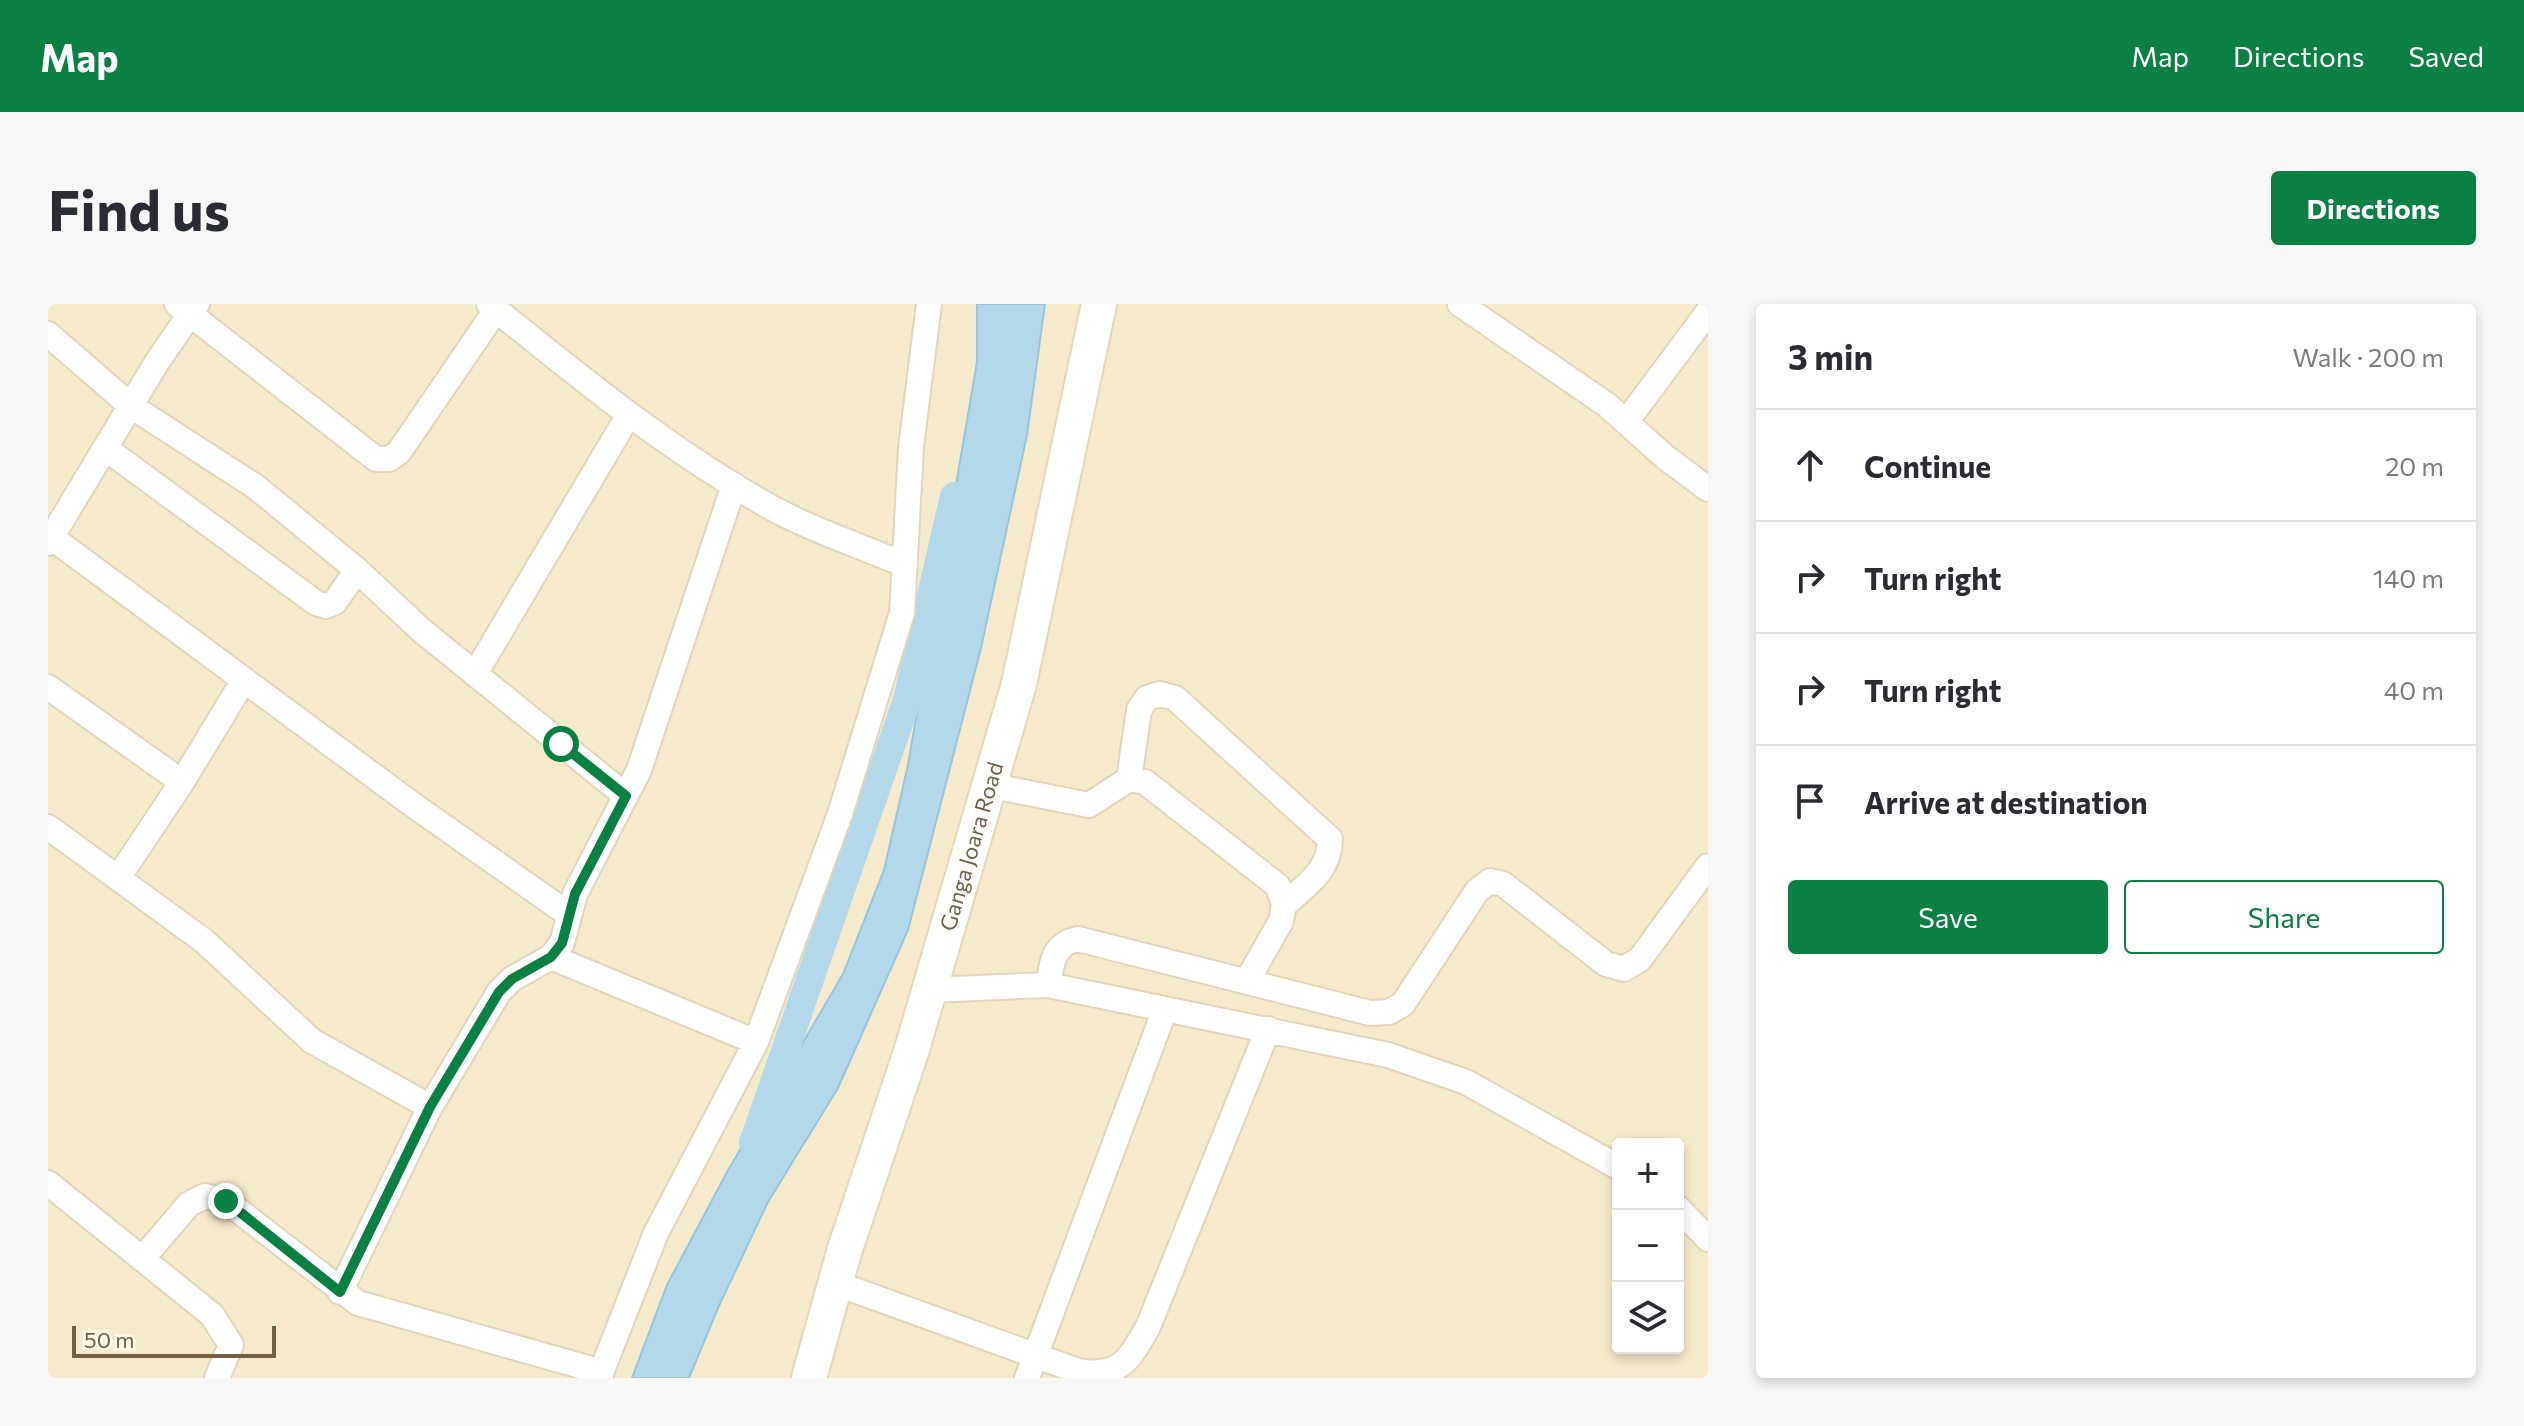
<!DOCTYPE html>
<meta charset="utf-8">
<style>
:root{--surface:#fff;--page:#f7f7f7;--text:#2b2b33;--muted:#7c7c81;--line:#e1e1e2;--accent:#0b8043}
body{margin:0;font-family:Commissioner,sans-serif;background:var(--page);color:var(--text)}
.controls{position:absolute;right:24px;bottom:24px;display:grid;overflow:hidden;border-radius:8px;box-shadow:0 4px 12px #0003}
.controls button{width:72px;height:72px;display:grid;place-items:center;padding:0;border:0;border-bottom:2px solid var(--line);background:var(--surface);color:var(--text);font:40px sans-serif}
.scale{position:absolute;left:24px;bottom:20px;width:204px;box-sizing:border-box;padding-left:8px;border:4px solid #765e45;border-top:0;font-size:22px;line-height:28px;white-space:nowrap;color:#765e45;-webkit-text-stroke:6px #fff9e7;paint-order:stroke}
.stop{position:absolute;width:24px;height:24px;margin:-18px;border:6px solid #0b8043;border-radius:50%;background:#fff}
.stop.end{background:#0b8043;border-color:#fff;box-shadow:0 2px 8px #0008}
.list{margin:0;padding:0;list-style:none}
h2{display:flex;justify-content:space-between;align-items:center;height:104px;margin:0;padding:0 32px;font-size:34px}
h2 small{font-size:26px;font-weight:400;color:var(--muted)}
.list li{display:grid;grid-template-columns:52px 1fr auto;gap:24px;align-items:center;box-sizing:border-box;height:112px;padding:0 32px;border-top:2px solid var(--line)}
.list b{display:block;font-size:30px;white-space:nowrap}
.list em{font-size:26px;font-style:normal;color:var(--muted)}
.actions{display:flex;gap:16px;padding:24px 32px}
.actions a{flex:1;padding:18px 0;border:2px solid var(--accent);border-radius:8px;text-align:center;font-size:28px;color:var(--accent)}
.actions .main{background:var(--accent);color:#fff}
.icon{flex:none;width:44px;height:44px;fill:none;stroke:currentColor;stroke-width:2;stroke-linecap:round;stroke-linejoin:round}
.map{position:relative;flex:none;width:1660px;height:1074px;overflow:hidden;border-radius:8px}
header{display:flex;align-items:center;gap:48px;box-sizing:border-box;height:112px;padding:0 40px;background:var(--accent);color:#fff}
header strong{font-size:38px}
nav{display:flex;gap:44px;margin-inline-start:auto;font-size:28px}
.intro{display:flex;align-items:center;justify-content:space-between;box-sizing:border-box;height:192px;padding:0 48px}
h1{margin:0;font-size:56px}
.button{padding:20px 36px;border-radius:8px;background:var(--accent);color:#fff;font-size:28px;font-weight:700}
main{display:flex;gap:48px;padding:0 48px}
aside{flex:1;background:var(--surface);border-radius:8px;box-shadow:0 4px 12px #0003}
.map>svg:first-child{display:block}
.residential{fill:#f6eacc;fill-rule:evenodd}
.water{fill:#b2d8e9;stroke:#97c6dc;stroke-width:2}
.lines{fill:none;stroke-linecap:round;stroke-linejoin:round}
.canal{stroke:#b2d8e9;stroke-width:28}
.street-casing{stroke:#e3d4ba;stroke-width:28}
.secondary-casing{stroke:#e8d6b7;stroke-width:38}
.street{stroke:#fff;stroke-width:24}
.secondary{stroke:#fff;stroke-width:34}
.route{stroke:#0b8043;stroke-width:10}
.labels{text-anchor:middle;stroke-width:6;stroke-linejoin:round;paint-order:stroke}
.street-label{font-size:22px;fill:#765e45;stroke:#fff9e7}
</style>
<header>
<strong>Map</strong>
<nav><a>Map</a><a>Directions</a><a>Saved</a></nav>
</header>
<div class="intro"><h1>Find us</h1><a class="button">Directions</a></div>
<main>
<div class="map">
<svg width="1660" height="1074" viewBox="0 0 1660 1074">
<rect width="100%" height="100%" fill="#fef7df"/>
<path class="residential" d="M0,0H1660V1074H0ZM1570,840H1630V1044H1570Z"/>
<path class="water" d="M929,0H997L979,131L933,344L860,626L790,784L720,898L670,1004L641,1074H584L619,981L679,868L795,670L836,566L860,461L929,58Z"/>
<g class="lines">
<path class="canal" d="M705,839L859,396L906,192"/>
<defs>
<path id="street" d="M129,0L328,155H341L351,148L448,6
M441,0C530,72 617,143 717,200C760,225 811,241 857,261
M1412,0L1559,101L1617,153L1660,185
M0,30L83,102L208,183L309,266L373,326L578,492
M1578,118L1660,8
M57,144L268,299L278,302L287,298L309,266
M3,233L361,498L520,610
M0,239L109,58L149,0
M427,370L580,112
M0,383L134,478
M1081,475L1091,406L1099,394L1112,390L1127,394L1282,535C1282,566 1259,581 1236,601
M940,481L1041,501L1081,475L1097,478L1230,582L1236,601L1233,617L1199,677
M0,523L156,637L264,737L382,803
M70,574L134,478L196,376
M503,653L708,738
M1000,681C1004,658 1005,640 1030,635L1322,709L1341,708L1355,700L1429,587L1442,577L1455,580L1558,660L1576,665L1592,655L1660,562
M881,686L1000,681L1340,751L1418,778L1570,863
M0,879L164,1011L183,1041L169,1074
M1630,904L1660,935
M94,955L141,900L157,892L178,897L310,999L554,1068
M787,979L1030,1067C1072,1074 1081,1056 1100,1023L1220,725
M292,988L382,803L451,688L464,675L503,653L514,639L527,590L591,466L686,181
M551,1074L608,929L708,738L792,510L854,309L863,143L881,0
M979,1074L1117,705"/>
<g id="secondary">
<path id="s1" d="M761,1074L796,948L864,745L971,380L1051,0"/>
</g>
</defs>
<use href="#street" class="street-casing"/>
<use href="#secondary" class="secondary-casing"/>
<use href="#street" class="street"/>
<use href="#secondary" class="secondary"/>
</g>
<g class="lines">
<path class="route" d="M178,897L292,988L382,803L451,688L464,675L503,653L514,639L527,590L578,492L513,440"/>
</g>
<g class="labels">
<g class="street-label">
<text dy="8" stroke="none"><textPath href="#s1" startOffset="556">Ganga Joara Road</textPath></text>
</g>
</g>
</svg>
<div class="controls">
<button>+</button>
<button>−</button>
<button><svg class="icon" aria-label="layers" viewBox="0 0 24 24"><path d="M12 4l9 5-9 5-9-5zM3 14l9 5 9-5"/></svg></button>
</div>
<div class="scale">50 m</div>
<div class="stop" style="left:513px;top:440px"></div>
<div class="stop end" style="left:178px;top:897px"></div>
</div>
<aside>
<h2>3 min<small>Walk · 200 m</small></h2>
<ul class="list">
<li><svg class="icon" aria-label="ahead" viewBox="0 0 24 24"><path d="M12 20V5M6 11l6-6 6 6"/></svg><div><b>Continue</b></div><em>20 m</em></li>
<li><svg class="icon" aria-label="right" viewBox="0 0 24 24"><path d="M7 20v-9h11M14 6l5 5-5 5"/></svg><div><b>Turn right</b></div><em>140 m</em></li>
<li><svg class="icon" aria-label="right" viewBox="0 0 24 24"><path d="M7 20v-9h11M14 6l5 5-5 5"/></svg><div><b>Turn right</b></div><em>40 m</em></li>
<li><svg class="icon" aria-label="arrive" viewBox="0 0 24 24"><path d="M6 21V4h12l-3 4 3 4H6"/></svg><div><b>Arrive at destination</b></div></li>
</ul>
<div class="actions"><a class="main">Save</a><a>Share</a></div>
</aside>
</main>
